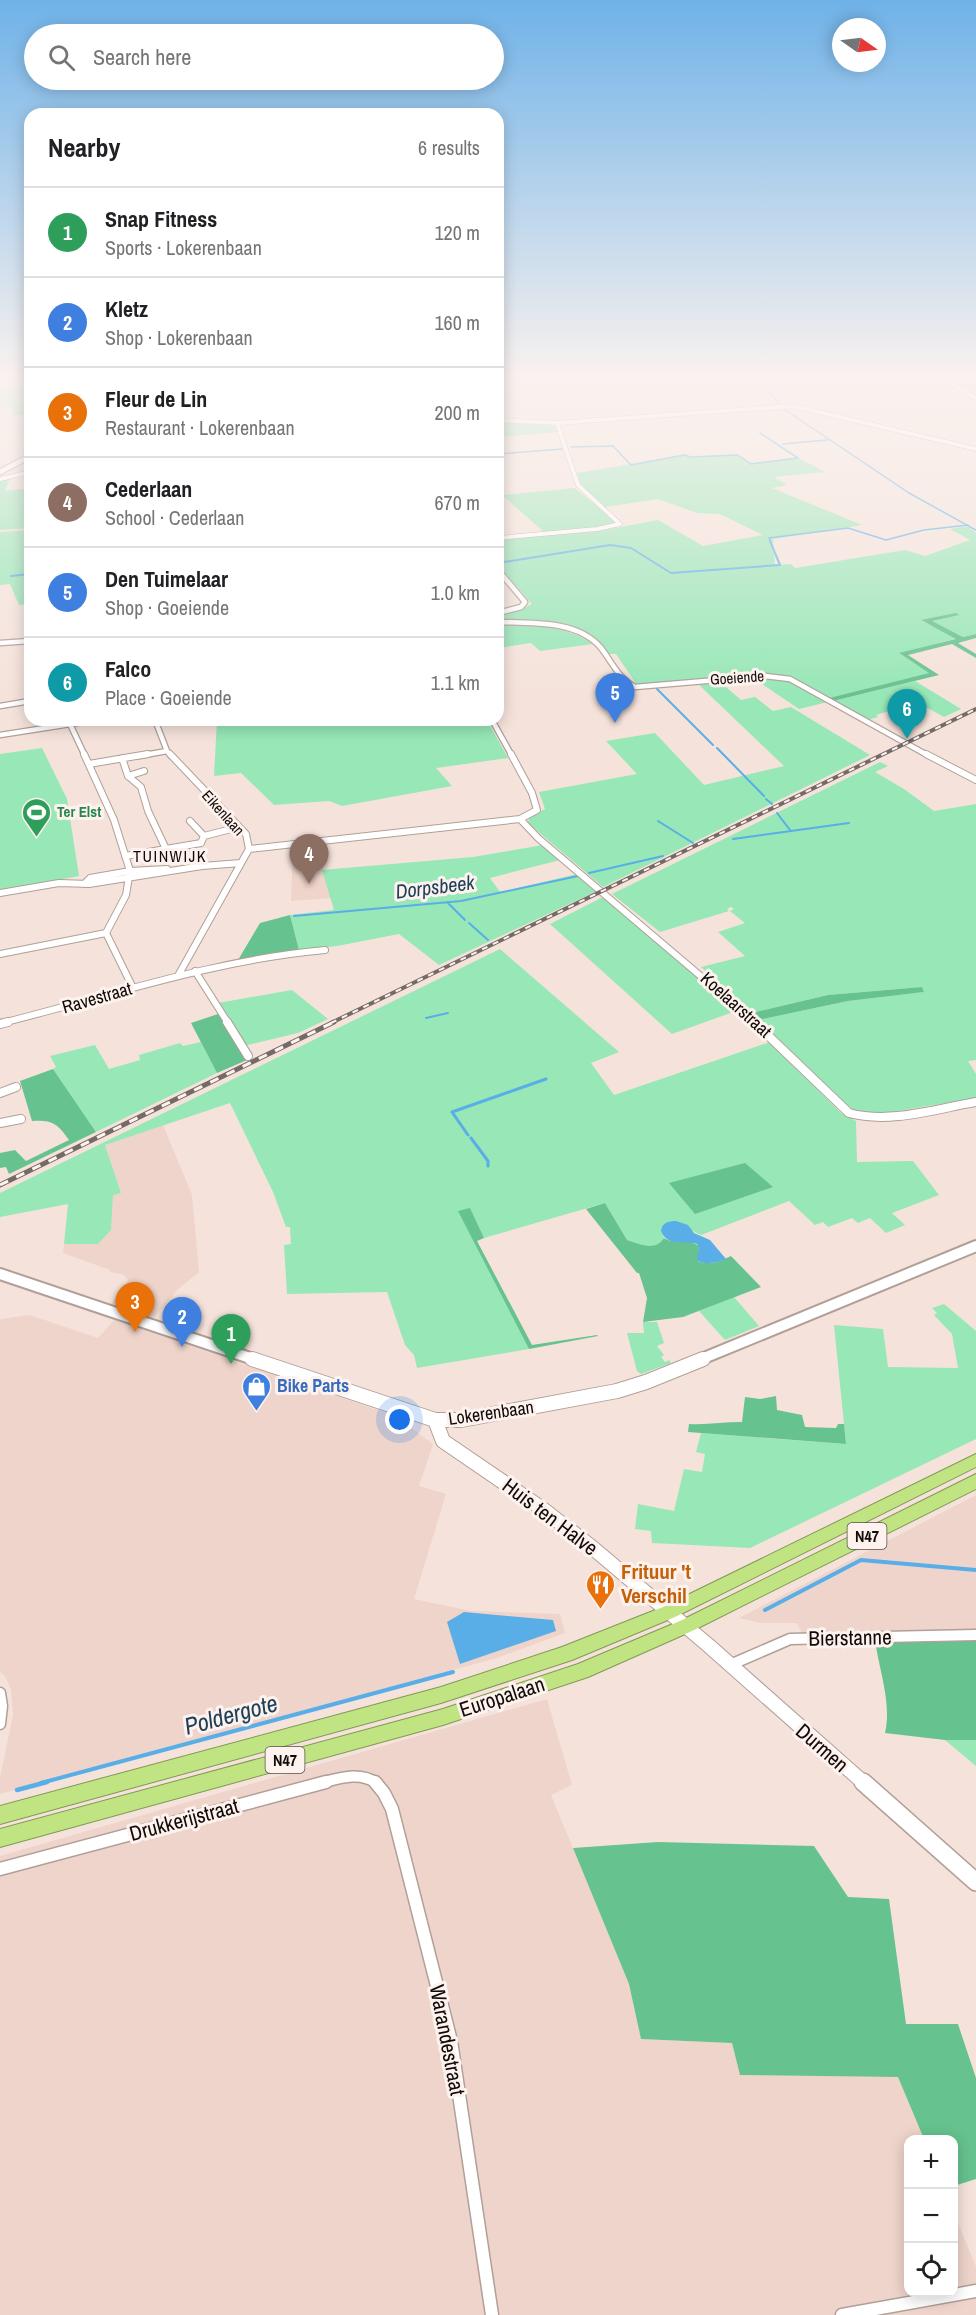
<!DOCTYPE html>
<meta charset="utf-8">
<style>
:root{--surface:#fff;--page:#f6f6f6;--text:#202124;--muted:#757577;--line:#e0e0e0;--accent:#0f766e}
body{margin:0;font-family:"Archivo Narrow",sans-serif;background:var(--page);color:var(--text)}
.controls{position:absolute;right:18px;bottom:18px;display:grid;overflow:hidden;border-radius:12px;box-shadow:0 3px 15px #0003}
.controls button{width:54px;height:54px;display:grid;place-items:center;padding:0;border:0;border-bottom:2px solid var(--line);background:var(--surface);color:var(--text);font:30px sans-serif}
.compass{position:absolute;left:832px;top:18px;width:54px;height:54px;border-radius:50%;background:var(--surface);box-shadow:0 3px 15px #0003;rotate:104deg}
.you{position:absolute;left:400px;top:1420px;width:21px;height:21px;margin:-15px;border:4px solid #fff;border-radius:50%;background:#1a73e8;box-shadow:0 0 0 9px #1a73e833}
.badge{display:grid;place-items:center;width:39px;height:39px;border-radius:50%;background:var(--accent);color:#fff;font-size:20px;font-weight:700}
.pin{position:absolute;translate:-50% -50px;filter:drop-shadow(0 2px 3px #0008)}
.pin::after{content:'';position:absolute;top:32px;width:21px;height:18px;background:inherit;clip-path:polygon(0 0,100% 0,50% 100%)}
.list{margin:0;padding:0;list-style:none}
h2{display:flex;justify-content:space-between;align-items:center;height:78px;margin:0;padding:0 24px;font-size:26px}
h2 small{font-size:20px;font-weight:400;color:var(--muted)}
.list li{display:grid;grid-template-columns:39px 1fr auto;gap:18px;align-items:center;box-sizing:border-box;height:90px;padding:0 24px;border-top:2px solid var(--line)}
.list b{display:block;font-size:22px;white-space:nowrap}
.list p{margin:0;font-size:20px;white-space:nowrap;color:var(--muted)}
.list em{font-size:20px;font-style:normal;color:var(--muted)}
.icon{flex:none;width:33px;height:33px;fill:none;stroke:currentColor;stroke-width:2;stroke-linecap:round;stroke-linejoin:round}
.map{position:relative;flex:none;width:976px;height:2315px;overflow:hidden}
.search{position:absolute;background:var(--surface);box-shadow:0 3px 15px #0003;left:24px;top:24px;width:480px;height:66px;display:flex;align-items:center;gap:15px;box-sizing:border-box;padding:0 21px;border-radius:33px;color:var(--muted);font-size:22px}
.panel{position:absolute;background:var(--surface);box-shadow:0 3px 15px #0003;left:24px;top:108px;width:480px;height:618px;border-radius:18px}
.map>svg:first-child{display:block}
.built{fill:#eed4ca}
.green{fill:#97e7b7}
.forest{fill:#66c28e}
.water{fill:#59aee7}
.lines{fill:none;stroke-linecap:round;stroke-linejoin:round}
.stream-far4{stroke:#59aee7;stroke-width:1.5}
.stream-far3{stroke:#59aee7;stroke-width:2}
.stream-far2{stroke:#59aee7;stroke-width:3}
.stream-far1{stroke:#59aee7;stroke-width:4}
.stream{stroke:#59aee7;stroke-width:4.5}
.street-far5-casing{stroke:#b19f98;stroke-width:5}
.street-far4-casing{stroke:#b19f98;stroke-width:7}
.street-far3-casing{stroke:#b19f98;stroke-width:8}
.street-far2-casing{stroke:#b19f98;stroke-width:10}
.street-far1-casing{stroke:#b19f98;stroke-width:13}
.street-casing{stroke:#b19f98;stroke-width:15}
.secondary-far3-casing{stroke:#b19f98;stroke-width:7}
.secondary-far2-casing{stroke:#b19f98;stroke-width:14}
.secondary-far1-casing{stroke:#b19f98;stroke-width:16}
.secondary-casing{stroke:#b19f98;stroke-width:20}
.highway-casing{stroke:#829857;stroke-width:2}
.street-far5{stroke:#fff;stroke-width:4}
.street-far4{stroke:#fff;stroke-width:4.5}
.street-far3{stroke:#fff;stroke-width:6}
.street-far2{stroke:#fff;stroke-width:8}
.street-far1{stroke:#fff;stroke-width:10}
.street{stroke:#fff;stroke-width:12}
.secondary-far3{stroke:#fff;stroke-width:5}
.secondary-far2{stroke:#fff;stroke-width:10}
.secondary-far1{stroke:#fff;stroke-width:14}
.secondary{stroke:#fff;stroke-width:17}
.highway{fill:#c0e481;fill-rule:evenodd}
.rail-far1-casing{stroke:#766a66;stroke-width:4}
.rail-casing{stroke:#766a66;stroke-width:5}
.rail-far1{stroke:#fdf2ed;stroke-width:2;stroke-dasharray:6;stroke-linecap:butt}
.rail{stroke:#fdf2ed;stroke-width:3;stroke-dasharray:9;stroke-linecap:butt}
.labels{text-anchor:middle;stroke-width:6;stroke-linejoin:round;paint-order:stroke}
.far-street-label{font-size:15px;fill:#100a08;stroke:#fdf2ed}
.far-leisure-label{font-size:15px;font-weight:bold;fill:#27864d;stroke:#fdf2ed;text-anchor:start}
.far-neighbourhood-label{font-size:16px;letter-spacing:1.5px;fill:#100a08;stroke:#fdf2ed}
.shield{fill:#fdf2ed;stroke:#57504d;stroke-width:1.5}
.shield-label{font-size:16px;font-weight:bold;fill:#100a08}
.street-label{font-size:18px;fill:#100a08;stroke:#fdf2ed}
.shop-label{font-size:18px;font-weight:bold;fill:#366cbe;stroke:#fdf2ed;text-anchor:start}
.water-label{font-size:20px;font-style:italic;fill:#1d4159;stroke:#fdf2ed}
.near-street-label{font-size:21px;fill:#100a08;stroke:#fdf2ed}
.near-food-label{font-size:21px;font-weight:bold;fill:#c56008;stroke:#fdf2ed;text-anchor:start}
.near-water-label{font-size:24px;font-style:italic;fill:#1d4159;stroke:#fdf2ed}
</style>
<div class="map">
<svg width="976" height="2315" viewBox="0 0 976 2315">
<rect width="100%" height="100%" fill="#f5e3db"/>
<path class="built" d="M315,844L331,898L291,901L293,846Z
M163,1125L192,1195L199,1272L178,1289L154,1318L111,1304L127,1283L128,1279L122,1274L110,1272V1270L63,1253L64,1244H98L111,1230L113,1195L121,1193L105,1145Z
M30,1315L98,1338L114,1320L395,1416L433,1444L419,1486L446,1494L414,1599L471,1611L560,1614L565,1633L497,1658L0,1794V1778L13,1715L11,1690L5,1676L0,1672V1321L1,1319Z
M976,1495V1638L806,1642L797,1623H760L739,1618Z
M547,1699L572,1785L551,1795L629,1984L641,2039L732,2043L740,2075L898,2077L924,2139L908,2140V2292H954V2213L976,2267V2315H0V1856Z"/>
<path class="green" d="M877,373H930L950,385Z
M30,385V415H13L10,407L0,408V399L6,398L0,394V389Z
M498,420L554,423L558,432L498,437Z
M737,454L751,463L799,458L825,472L774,477L787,485L772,488L862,525L773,539L775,565L791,564L795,568L905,550L925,556L970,540L950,529L968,526L976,533V634L963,637L931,621H922L958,638L900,654L930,673L829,698L795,679L779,675L710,678L641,686L637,685L616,654H608C585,621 535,625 498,621V614L521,609L532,604L498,566V539L600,531L658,520L703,546L763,535L720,514L697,513L658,499L605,507L582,488L577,473L685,455L689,457Z
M10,478L5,491L23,489L30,492V528L0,530V480Z
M575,488L617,523L590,529L544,532L502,495Z
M30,530V604L19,605L10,584L0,585V532Z
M498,624C531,625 565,625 593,644L540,651L531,643L498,648Z
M768,677L788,679L828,702L799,709L753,678Z
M719,681L741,700L755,697L773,711L791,707L870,755L603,887L528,823L529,818L545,809L539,792L637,774L606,741L655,733L704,785L784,766L697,683Z
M915,681L961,709L944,717L924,706L908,710L902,707L876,715L878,717L868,720L833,701Z
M217,720H487L508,758L436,768L452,786L342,806L329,801L274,805L241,773L214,776Z
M42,748L67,799L79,876L62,879V882L0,892V754Z
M880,762L888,766L875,772L904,789L934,811L976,804V1060L968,1061L976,1074V1098L873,1115L855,1111L845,1105L758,1020L848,1001L924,992L922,987L828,995L751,1013L701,967L745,956L718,932L745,923L730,911L734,909L731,907L727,909L729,911L660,932L612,894Z
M543,845L560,860L490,878L500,892L577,874L597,891L439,965L399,934L337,946L299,950L290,915L334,910L322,870L473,857Z
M605,896L736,1011L672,1034L550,924Z
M500,949L619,1052L591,1063L614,1095L770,1042L841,1113L856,1121L857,1162L913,1161L939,1195L892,1213L905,1225L886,1233L870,1218L858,1223L852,1218L828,1227L823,1222L815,1225L789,1201L701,1235C688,1230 683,1219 667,1223L661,1231L664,1238C655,1252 640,1245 627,1240L605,1203L484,1238L470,1209L459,1211L529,1349L417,1368L414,1355L405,1345L387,1292L287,1294L284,1245L291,1244L290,1227H286L273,1192L230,1103L105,1145L121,1193L113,1195L111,1230L98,1244H64L68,1204L0,1217V1193Z
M292,990L328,1019L298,1033L239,1047L218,1014L224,1015L218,1003Z
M201,1042L217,1073L96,1132L53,1069L56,1067L50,1056L95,1045L109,1069L140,1060L139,1055L180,1043L183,1046Z
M734,1297L759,1326L725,1340L699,1311Z
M944,1304L976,1331V1439L750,1548L652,1543L651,1531L635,1529L638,1504L674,1511L684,1469L702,1472L705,1454L696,1452L701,1433L846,1444L834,1325L883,1329L888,1367L958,1368L952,1334L934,1315L937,1313L932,1308Z
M643,1322H657L664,1343L657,1346L664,1355L661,1357L665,1362L669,1360L671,1363L641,1374L637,1371L627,1333H644Z
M945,1740H976V1766Z"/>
<path class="forest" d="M956,613L959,615L932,621L963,637L976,634V638L958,643L976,654V658L952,644L908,655L939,675L833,701L829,698L929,673L899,653L956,639L921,620Z
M290,915L299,950L238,960L260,923Z
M922,987L924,992L848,1001L758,1020L751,1013L828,995Z
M218,1014L247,1060L217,1073L191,1023Z
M53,1069L96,1132L9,1174L6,1167L0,1168V1153L15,1150L26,1161L69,1140C57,1123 52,1120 32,1121L20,1081Z
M745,1163L773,1187L695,1214L669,1183Z
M605,1203L627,1240C640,1244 655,1252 664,1238C675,1245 688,1238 699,1246L698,1261C709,1266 721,1261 731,1256L761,1287L683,1317L643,1322L647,1298L639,1273H637L586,1209Z
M470,1208L484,1238L477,1241L532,1345L597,1335L598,1336L529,1349L458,1211Z
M776,1396L777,1410L802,1415L805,1427L836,1428L838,1424H844L846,1444L688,1432L689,1424C707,1425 724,1422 742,1422L745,1397L760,1399Z
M976,1638V1740H945L885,1733C892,1703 879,1670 875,1640Z
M658,1842L814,1846L848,1897L889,1899L906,2024H958L976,2078V2179L954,2186V2140L924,2139L898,2077L740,2075L732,2043L641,2039L629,1984L573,1848Z"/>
<path class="water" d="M676,1221L688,1225L694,1233L710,1240L726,1259C717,1262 706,1266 697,1260L699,1247L697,1244C683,1240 667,1247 661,1231C662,1223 668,1221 676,1221Z
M464,1612L553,1620L556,1631L460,1664L447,1622Z"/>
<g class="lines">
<path class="stream-far4" d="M752,373L766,389
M968,373L976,377
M768,390L780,405
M781,407L909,493L976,530
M783,444L827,440
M571,447L613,446L631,465L684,455L691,457L738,455L751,464L798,458L760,433
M498,454L562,449
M771,543L769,538L848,528L886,540L924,530L968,525"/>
<path class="stream-far3" d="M498,563L610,545L631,548L671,573L780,565L770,541
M11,576L30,574
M657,689L713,745
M717,748L764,796
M766,799L772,804
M777,813L790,830
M658,821L693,843
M733,839L849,823
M589,873L663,856
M447,902L465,920
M294,916L461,901L578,876
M469,923L488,940
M426,1018L448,1013"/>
<path class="stream-far2" d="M468,1135L452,1112L546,1079
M471,1138L488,1161V1166"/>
<path class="stream-far1" d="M765,1610L861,1560L976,1570
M41,1783L453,1672"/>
<path class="stream" d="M17,1790L47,1782"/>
<defs>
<path id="street-far5" d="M932,373L976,398
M498,391L503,403L499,420
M498,420L557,423L793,406L976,449
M0,479L30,472
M498,538L597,529L620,524L578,485L557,423"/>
<path id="street-far4" d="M498,570L525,602L521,607L498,613
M498,622C531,623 578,620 601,648C612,662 618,678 635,687L765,676L790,679L929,756
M0,643L30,641
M0,706L30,701
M155,720L167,751L171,756
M492,720L512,756
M70,724L85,756
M0,735L96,720
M139,756L167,751"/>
<path id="street-far3" d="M84,754L114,820L130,871L126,895L106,933L133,988
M170,754L246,834L249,849L179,974
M926,754L976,780
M122,758L128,776L141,787L148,811L166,849
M89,764L148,754
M128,776L144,771
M520,819L538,838L756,1023
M190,821L204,836
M249,849L520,819L537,810L532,793L511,754
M125,856L201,843L204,836L239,827
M86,882L90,878L130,871L167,869
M0,893L59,883L89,884L202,866L241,863
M0,954L106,933
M195,971L228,1023
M2,1023C110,996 214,960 325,950"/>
<path id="street-far2" d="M227,1022L248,1056
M754,1022L849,1113C890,1124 935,1109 976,1102
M0,1024L8,1022
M0,1093L16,1087
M0,1123L21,1119"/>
<path id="street-far1" d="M730,1665L790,1639L976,1635
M0,1693L2,1706L0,1724
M320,1783C340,1778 359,1771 377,1783"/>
<path id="street" d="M375,1782L384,1793L392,1809L451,2041L492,2315
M0,1869L326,1782
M842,2315L976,2291"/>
<path id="secondary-far3" d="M0,472L30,456"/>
<path id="secondary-far2" d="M0,1274L256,1360
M699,1360L976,1246"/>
<path id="secondary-far1" d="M252,1359L435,1420H461L617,1391L646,1382L703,1359
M435,1420L443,1441L544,1510L594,1549L708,1645L864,1783"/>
<path id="secondary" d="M863,1782L976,1882"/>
<path id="highway" d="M942,373H949L976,387V391Z
M976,1454V1467L675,1617L572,1660L441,1703L0,1824V1806L441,1687L562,1647L663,1607Z
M976,1474V1489L692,1631L588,1677L443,1725L0,1847V1829L443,1709L578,1664L680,1621Z"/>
</defs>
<use href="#street-far5" class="street-far5-casing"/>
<use href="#street-far4" class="street-far4-casing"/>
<use href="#street-far3" class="street-far3-casing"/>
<use href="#street-far2" class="street-far2-casing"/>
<use href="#street-far1" class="street-far1-casing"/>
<use href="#street" class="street-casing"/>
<use href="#secondary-far3" class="secondary-far3-casing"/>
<use href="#secondary-far2" class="secondary-far2-casing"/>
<use href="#secondary-far1" class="secondary-far1-casing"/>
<use href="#secondary" class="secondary-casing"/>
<use href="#highway" class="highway-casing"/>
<use href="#street-far5" class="street-far5"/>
<use href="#street-far4" class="street-far4"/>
<use href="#street-far3" class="street-far3"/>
<use href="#street-far2" class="street-far2"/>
<use href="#street-far1" class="street-far1"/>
<use href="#street" class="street"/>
<use href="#secondary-far3" class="secondary-far3"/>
<use href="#secondary-far2" class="secondary-far2"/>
<use href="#secondary-far1" class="secondary-far1"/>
<use href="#secondary" class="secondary"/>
<use href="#highway" class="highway"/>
<defs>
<path id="rail-far1" d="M331,1023L976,709"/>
<path id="rail" d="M0,1185L334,1022"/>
</defs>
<use href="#rail-far1" class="rail-far1-casing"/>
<use href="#rail" class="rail-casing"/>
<use href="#rail-far1" class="rail-far1"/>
<use href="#rail" class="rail"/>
</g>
<linearGradient id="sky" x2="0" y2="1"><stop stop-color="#6fb2e8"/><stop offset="0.54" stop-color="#faf2ef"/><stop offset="1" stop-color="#faf2ef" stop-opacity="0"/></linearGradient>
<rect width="976" height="697" fill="url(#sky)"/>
<defs>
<symbol id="stadium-pin" viewBox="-11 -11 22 30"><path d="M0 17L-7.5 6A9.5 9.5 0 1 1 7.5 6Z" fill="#2e9e5b" stroke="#fdf2ed"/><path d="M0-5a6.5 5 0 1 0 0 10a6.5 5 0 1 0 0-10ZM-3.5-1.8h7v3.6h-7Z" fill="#fff"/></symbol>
<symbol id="shop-pin" viewBox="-11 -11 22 30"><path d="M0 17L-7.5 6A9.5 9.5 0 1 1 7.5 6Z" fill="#3f7fe0" stroke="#fdf2ed"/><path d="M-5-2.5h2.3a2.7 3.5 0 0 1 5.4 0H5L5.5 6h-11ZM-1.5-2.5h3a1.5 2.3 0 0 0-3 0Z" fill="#fff"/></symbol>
<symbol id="restaurant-pin" viewBox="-11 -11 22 30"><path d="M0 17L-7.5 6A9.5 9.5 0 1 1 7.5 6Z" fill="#e8710a" stroke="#fdf2ed"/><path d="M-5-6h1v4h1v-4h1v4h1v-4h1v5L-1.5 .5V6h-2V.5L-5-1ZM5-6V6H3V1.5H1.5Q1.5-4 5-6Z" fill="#fff"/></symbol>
</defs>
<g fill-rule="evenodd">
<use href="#stadium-pin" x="20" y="796" width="33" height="45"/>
<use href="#shop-pin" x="240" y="1370" width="33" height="45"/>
<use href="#restaurant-pin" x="584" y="1568" width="33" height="45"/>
</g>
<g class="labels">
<g class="far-street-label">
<text transform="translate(737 678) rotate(-4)" y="5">Goeiende</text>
<text transform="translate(223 813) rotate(48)" y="5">Eikenlaan</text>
</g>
<g class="far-leisure-label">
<text x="57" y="817">Ter Elst</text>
</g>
<g class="far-neighbourhood-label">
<text x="170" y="862">TUINWIJK</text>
</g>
<g class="shield">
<rect x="847.5" y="1523" width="39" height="26" rx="4.5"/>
<rect x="265.5" y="1747" width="39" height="26" rx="4.5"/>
</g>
<g class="shield-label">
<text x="867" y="1542">N47</text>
<text x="285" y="1766">N47</text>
</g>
<g class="street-label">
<text transform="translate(97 998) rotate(-16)" y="6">Ravestraat</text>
<text transform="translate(736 1005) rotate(42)" y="6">Koelaarstraat</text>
<text transform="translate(491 1413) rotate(-8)" y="6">Lokerenbaan</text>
</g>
<g class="shop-label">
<text x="277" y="1392">Bike Parts</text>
</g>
<g class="water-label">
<text transform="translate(435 887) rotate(-7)" y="7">Dorpsbeek</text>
</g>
<g class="near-street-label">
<text transform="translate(550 1517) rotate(37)" y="7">Huis ten Halve</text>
<text transform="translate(850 1638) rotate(-1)" y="7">Bierstanne</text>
<text transform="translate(502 1697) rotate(-18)" y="7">Europalaan</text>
<text transform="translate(822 1748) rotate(41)" y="7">Durmen</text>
<text transform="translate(184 1820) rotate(-15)" y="7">Drukkerijstraat</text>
<text transform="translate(447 2040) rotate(79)" y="7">Warandestraat</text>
</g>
<g class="near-food-label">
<text x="621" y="1579">Frituur 't<tspan x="621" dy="24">Verschil</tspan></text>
</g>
<g class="near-water-label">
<text transform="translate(231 1715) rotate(-15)" y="8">Poldergote</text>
</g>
</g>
</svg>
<div class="controls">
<button>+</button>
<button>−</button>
<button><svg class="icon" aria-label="locate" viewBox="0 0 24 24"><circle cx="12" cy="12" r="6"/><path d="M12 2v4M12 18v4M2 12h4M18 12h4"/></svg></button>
</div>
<svg class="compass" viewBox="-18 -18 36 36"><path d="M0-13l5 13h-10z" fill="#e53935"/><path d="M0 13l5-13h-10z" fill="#757577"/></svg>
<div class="you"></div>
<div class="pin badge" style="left:231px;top:1364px;background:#2e9e5b">1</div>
<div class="pin badge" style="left:182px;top:1347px;background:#3f7fe0">2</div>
<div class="pin badge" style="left:135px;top:1332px;background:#e8710a">3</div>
<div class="pin badge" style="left:309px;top:884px;background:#8d6e63">4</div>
<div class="pin badge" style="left:615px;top:723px;background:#3f7fe0">5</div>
<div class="pin badge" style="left:907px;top:739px;background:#0f9aa8">6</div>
<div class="search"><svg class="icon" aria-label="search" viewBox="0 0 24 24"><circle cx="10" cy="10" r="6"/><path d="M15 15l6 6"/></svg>Search here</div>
<section class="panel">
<h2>Nearby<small>6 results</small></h2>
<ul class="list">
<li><span class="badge" style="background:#2e9e5b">1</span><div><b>Snap Fitness</b><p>Sports · Lokerenbaan</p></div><em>120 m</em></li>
<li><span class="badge" style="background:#3f7fe0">2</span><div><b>Kletz</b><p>Shop · Lokerenbaan</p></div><em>160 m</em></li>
<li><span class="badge" style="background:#e8710a">3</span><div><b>Fleur de Lin</b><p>Restaurant · Lokerenbaan</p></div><em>200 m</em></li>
<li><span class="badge" style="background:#8d6e63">4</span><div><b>Cederlaan</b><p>School · Cederlaan</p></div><em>670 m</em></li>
<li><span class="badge" style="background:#3f7fe0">5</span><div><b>Den Tuimelaar</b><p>Shop · Goeiende</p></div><em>1.0 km</em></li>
<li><span class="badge" style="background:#0f9aa8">6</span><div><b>Falco</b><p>Place · Goeiende</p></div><em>1.1 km</em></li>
</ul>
</section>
</div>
